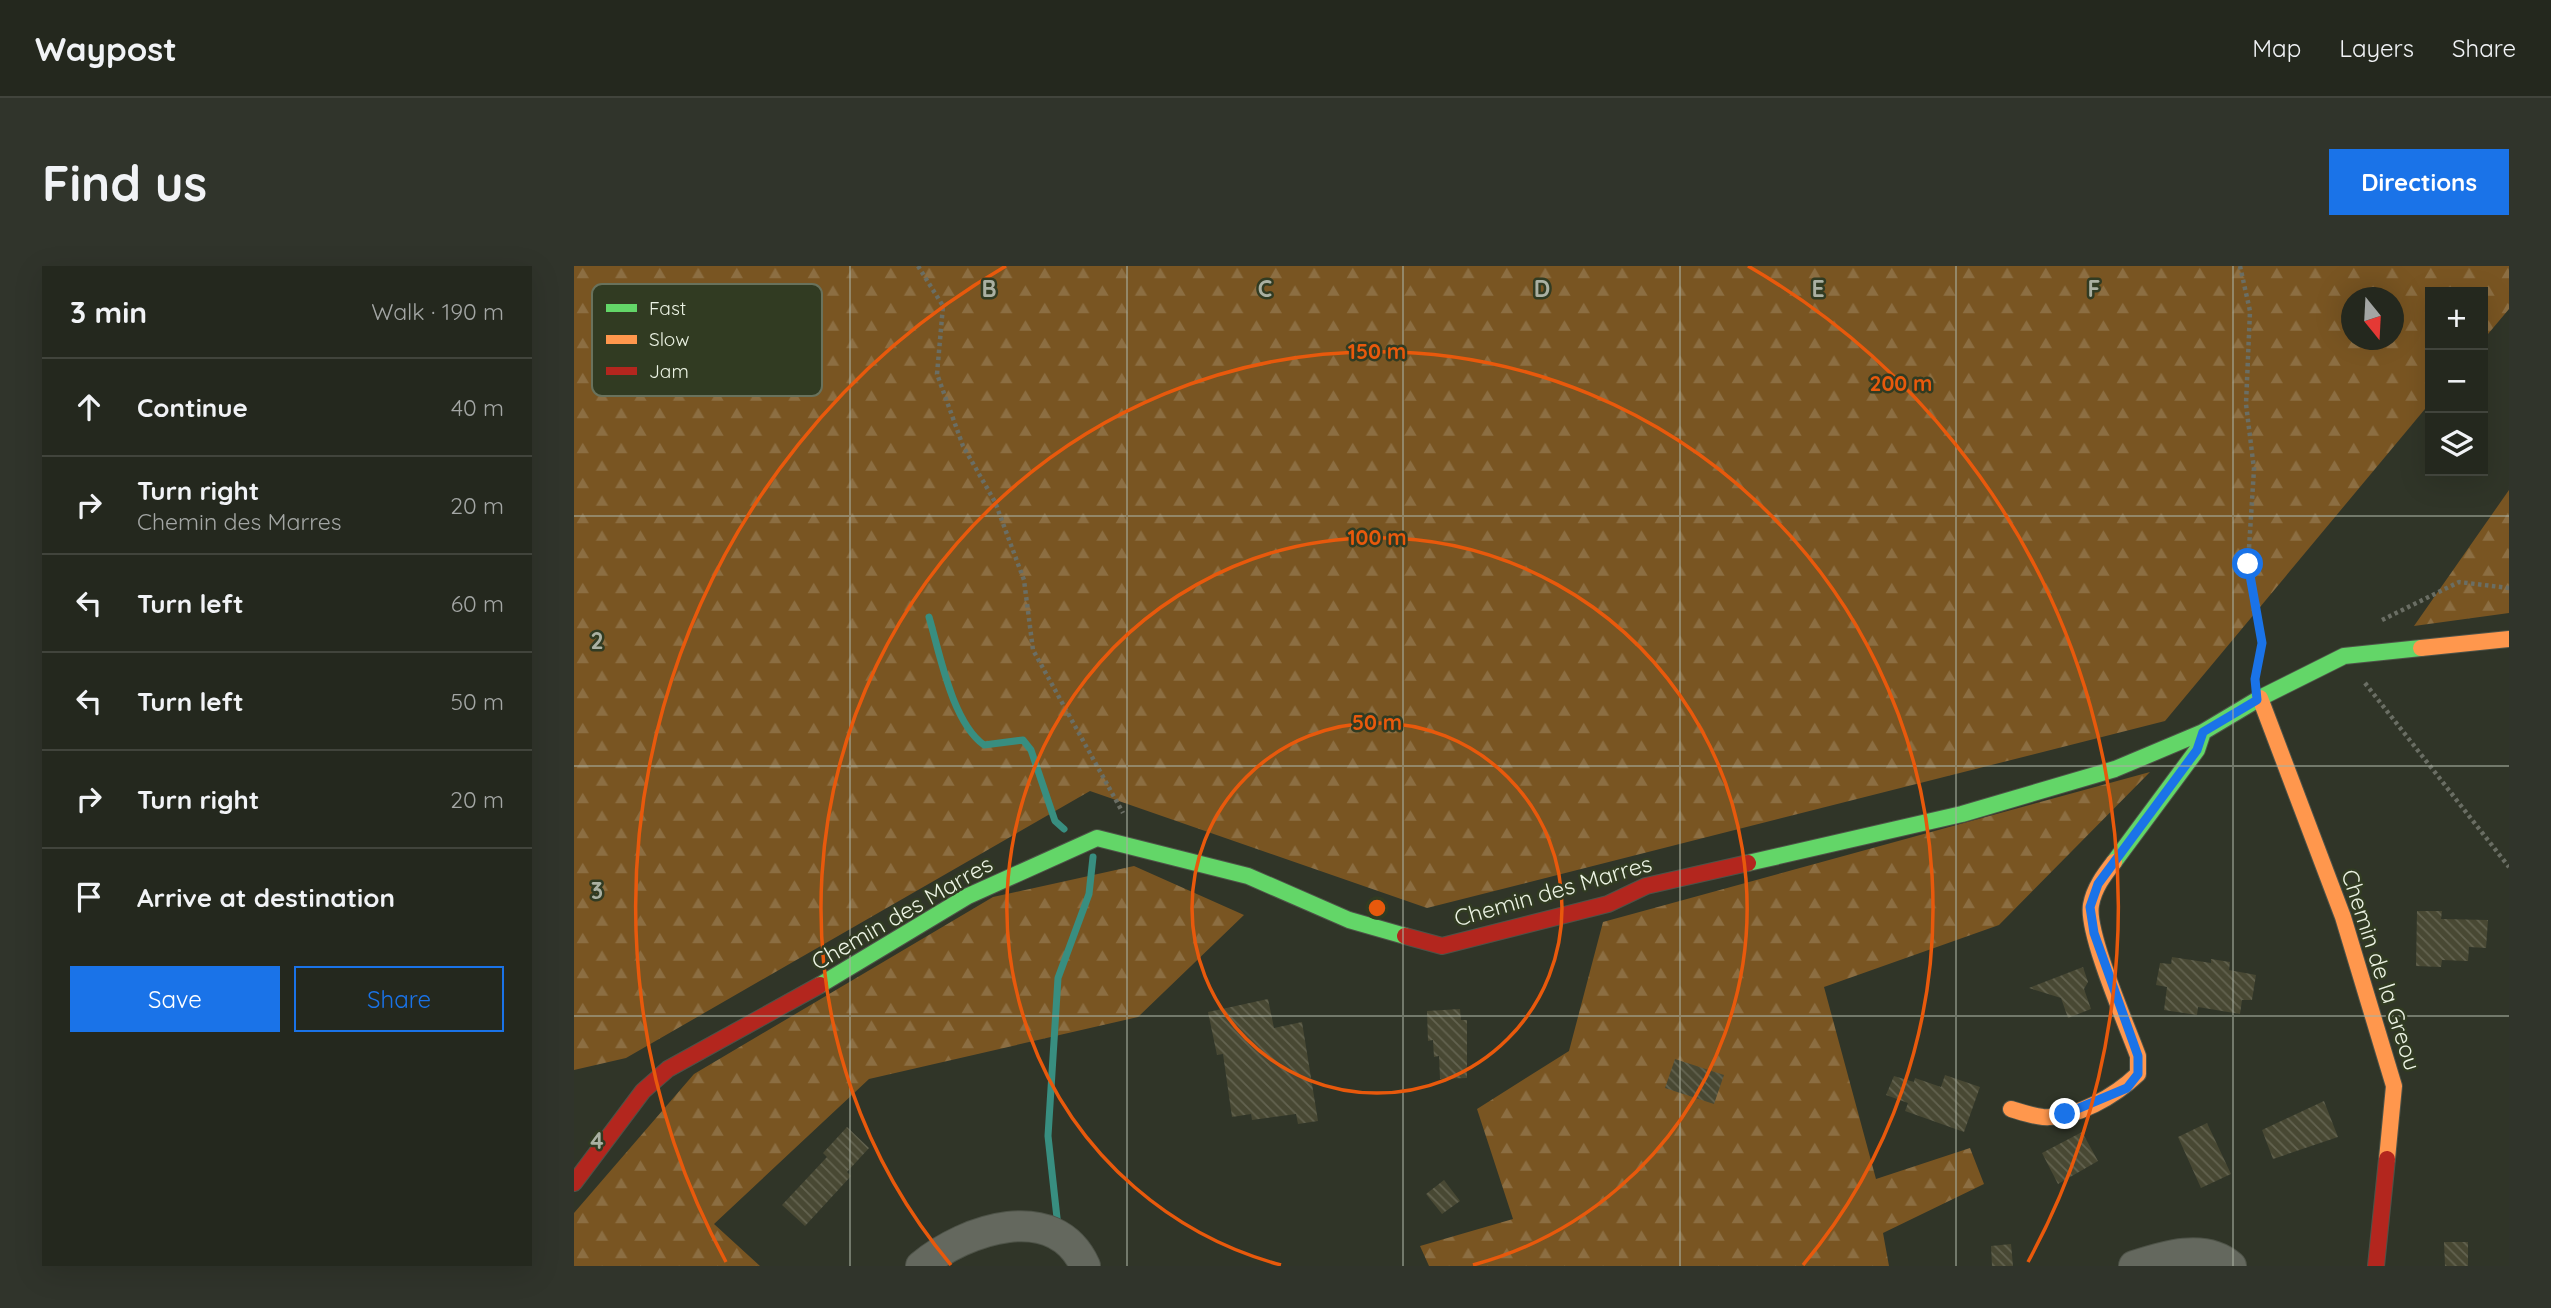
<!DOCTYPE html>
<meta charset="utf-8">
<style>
:root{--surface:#24281e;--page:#30342b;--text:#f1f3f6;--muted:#a3a6a4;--line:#41443c;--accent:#1a73e8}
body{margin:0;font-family:Quicksand,sans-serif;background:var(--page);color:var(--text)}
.controls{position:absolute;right:21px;top:21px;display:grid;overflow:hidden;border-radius:0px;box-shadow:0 7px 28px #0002}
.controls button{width:63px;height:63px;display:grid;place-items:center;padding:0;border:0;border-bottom:2px solid var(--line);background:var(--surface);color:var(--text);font:35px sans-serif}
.compass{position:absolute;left:1767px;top:21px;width:63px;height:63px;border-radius:50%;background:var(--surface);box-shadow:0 7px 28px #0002;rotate:162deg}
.stop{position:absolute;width:21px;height:21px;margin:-16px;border:5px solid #1a73e8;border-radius:50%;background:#fff}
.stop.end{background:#1a73e8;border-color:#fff;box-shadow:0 2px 7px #0008}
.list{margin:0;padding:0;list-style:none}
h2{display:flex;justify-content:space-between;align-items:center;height:91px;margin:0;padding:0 28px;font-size:30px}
h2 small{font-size:23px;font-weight:400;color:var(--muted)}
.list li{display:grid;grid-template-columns:46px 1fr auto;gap:21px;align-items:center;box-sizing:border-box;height:98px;padding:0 28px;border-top:2px solid var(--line)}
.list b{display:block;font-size:26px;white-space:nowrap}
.list p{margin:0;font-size:23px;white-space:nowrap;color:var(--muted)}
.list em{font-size:23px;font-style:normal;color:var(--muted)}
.actions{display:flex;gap:14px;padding:21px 28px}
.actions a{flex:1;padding:16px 0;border:2px solid var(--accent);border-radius:0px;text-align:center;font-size:24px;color:var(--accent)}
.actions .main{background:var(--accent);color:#fff}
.icon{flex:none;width:38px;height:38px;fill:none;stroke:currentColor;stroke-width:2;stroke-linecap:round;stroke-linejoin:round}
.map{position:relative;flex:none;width:1935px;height:1000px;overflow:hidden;border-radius:0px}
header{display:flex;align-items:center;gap:42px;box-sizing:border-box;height:98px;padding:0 35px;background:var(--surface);border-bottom:2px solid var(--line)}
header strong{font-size:33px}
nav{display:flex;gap:38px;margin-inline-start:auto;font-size:24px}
.intro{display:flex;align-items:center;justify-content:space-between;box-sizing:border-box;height:168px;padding:0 42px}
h1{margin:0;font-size:49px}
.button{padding:18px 32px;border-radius:0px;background:var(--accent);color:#fff;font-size:24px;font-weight:700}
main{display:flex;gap:42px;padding:0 42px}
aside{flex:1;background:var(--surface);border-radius:0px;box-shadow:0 7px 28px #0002}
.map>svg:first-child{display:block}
.forest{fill:url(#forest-firs);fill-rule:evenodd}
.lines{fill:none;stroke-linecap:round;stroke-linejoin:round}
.stream{stroke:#388e80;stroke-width:7}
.building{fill:url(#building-back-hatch)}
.street-casing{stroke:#4e5348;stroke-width:32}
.fast-casing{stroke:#4e5348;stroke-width:18}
.slow-casing{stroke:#4e5348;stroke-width:18}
.jam-casing{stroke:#4e5348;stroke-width:18}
.path{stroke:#6a6e64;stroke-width:4.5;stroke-dasharray:3.5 3.5;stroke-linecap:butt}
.street{stroke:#64685e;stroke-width:30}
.fast{stroke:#63d668;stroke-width:16}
.slow{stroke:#ff974d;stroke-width:16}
.jam{stroke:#b3261e;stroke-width:16}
.route{stroke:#1a73e8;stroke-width:9}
.grid{fill:none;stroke:#aab0a2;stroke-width:2;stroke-opacity:0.55}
.ring{fill:none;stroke:#e8590c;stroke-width:3.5}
.labels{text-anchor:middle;stroke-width:5;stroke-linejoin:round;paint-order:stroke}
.street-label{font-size:23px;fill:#ecf3e4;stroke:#313b22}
.key{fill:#313b22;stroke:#69725c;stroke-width:2}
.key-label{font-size:19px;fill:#ecf3e4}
.grid-label{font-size:23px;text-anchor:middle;font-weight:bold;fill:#aab0a2;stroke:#313b22;stroke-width:5;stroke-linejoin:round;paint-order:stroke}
.centre{fill:#e8590c;stroke:#313b22;stroke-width:3.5}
.ring-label{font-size:21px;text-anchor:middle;font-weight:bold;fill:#e8590c;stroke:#313b22;stroke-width:5;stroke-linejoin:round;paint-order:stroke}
</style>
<header>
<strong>Waypost</strong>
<nav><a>Map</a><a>Layers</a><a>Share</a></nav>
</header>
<div class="intro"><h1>Find us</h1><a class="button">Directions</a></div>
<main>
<aside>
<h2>3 min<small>Walk · 190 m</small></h2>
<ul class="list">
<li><svg class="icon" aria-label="ahead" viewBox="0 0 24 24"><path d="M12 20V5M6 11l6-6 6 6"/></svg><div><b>Continue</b></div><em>40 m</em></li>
<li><svg class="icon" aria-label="right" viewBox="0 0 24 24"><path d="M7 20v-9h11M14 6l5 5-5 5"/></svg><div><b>Turn right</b><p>Chemin des Marres</p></div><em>20 m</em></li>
<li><svg class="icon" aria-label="left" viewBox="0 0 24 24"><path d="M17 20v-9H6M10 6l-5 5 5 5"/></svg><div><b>Turn left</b></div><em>60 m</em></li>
<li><svg class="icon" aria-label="left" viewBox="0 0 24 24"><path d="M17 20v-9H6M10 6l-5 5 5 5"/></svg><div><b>Turn left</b></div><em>50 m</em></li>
<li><svg class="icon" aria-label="right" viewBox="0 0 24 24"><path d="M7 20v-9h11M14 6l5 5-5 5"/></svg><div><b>Turn right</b></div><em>20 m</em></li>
<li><svg class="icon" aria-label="arrive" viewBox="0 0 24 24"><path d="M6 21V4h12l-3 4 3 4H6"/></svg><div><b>Arrive at destination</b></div></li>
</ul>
<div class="actions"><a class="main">Save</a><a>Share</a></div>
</aside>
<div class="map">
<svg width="1935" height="1000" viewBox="0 0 1935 1000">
<defs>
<pattern id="forest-firs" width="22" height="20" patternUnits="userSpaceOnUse" patternTransform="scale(1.75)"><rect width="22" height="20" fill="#795522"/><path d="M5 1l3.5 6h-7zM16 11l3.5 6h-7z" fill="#8c6e42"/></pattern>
<pattern id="building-back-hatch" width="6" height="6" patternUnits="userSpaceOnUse" patternTransform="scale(1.75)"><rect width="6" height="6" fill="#484833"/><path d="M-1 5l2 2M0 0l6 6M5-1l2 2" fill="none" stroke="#636350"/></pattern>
</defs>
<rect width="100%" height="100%" fill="#303528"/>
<path class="forest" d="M0,0H1935V43L1909,74V26H1856V137L1591,455L853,642L516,525L52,792L0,804ZM1778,32H1820V74H1778Z
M1935,224V347L1840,360Z
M1576,506L1425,659L1250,721L1302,913L1396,882L1410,918L1309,967L1315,1000H855L846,980L939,953L903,843L995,785L1029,656Z
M560,600L670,649L564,751L295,813L140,958L186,1000H0V947L120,808L419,631Z"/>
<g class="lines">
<path class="stream" d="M355,351C366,388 378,456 410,479L449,474L457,484L481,555L490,563
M484,961L474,870L484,712L515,628L519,591"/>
</g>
<path class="building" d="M1843,645H1868L1867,653L1914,654L1912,682L1895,681L1894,695L1868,694L1867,701L1842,700Z
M1598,691L1637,697V693L1656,696L1655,704L1682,709L1678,734H1668L1666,748L1624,741L1623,749L1590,744L1593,721L1582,719L1586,697L1597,698Z
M1509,701L1514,716L1510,723L1517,743L1494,752L1487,732L1455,722Z
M694,733L700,762L728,756L744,855L724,858L722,848L678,854L677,848L658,851L649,788L643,789L634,746Z
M886,743L887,754H893V812L866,813L865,790L860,791L859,774L854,775L853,745Z
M1101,793L1150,809L1140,838L1091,822Z
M1371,809L1406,821L1390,866L1331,845L1334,837L1312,829L1320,810L1340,816L1341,812L1367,821Z
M1750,835L1764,871L1699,893L1688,864Z
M1633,857L1657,908L1627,922L1604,871Z
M273,861L295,882L273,906L277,910L231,960L208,939L253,891L249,887Z
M1508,866L1524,895L1484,918L1468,887Z
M870,914L886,935L868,948L852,928Z
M1870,976H1894V1000H1871Z
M1437,978L1439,1000H1418L1417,980Z"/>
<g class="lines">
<defs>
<path id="street" d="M347,1000C391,963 481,933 511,1000
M1560,1000C1590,990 1631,977 1657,1000"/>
<path id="fast" d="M1540,596L1623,484L1629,466
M1174,597L1388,548L1541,503L1629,466L1686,432L1770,390L1847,382
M246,719L394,630L523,572L674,610L775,654L831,670"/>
<path id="slow" d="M1847,382L1935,373
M1686,432L1769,651L1820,820L1813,893
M1437,843C1447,846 1458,850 1469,851C1502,853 1541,830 1564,808V790C1553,760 1512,666 1517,639C1520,622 1530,609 1540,596"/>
<path id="jam" d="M831,670L868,680L1034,638L1072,620L1174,597
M0,917L69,825L94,803L246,719
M1802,1000L1813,893"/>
</defs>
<use href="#street" class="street-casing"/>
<use href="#fast" class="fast-casing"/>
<use href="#slow" class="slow-casing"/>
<use href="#jam" class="jam-casing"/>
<path class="path" d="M344,0L369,40L363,108L389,180L421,236L450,314L459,384L549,547
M1666,0L1676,45L1672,138L1680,203L1674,298L1688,377L1684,398
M1808,354L1885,316L1935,322
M1791,417L1935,601"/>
<use href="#street" class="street"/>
<use href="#fast" class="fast"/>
<use href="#slow" class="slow"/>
<use href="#jam" class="jam"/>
</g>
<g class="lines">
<path class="route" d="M1491,848L1553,822L1564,808V790L1520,667L1516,641L1524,618L1623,484L1629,466L1683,434L1681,413L1688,377L1674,298"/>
</g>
<path class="grid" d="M276,0V1000M553,0V1000M829,0V1000M1106,0V1000M1382,0V1000M1659,0V1000M0,250H1935M0,500H1935M0,750H1935"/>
<g class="ring">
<circle cx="803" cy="642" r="185"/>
<path d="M707 999A370 370 0 1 1 899 999"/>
<path d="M377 999A556 556 0 1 1 1229 999"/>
<path d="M152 996A741 741 0 0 1 432 0M1174 0A741 741 0 0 1 1454 996"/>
</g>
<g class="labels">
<g class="street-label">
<text transform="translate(979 625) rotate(-16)" y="8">Chemin des Marres</text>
<text transform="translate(328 647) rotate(-30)" y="8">Chemin des Marres</text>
<text transform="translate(1807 704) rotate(72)" y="8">Chemin de la Greou</text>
</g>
</g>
<rect x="18" y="18" width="230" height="112" rx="10" class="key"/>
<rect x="32" y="38" width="31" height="8" fill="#63d668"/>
<rect x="32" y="69" width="31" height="9" fill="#ff974d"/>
<rect x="32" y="101" width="31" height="8" fill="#b3261e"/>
<g class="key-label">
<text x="75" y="49">Fast</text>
<text x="75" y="80">Slow</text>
<text x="75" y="112">Jam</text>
</g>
<g class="grid-label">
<text x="415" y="31">B</text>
<text x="691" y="31">C</text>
<text x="968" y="31">D</text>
<text x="1244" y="31">E</text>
<text x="1520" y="31">F</text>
<text x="23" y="383">2</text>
<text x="23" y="633">3</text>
<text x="23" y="883">4</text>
</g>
<circle cx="803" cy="642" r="10" class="centre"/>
<g class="ring-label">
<text x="803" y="93">150 m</text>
<text x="1327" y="125">200 m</text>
<text x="803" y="279">100 m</text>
<text x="803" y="464">50 m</text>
</g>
</svg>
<div class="controls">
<button>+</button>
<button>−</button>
<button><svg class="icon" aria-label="layers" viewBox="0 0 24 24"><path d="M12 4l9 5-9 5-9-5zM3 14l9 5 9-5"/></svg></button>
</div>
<svg class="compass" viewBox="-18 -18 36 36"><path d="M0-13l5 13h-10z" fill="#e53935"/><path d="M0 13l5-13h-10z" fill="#a3a6a4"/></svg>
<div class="stop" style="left:1674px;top:298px"></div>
<div class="stop end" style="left:1491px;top:848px"></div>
</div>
</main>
